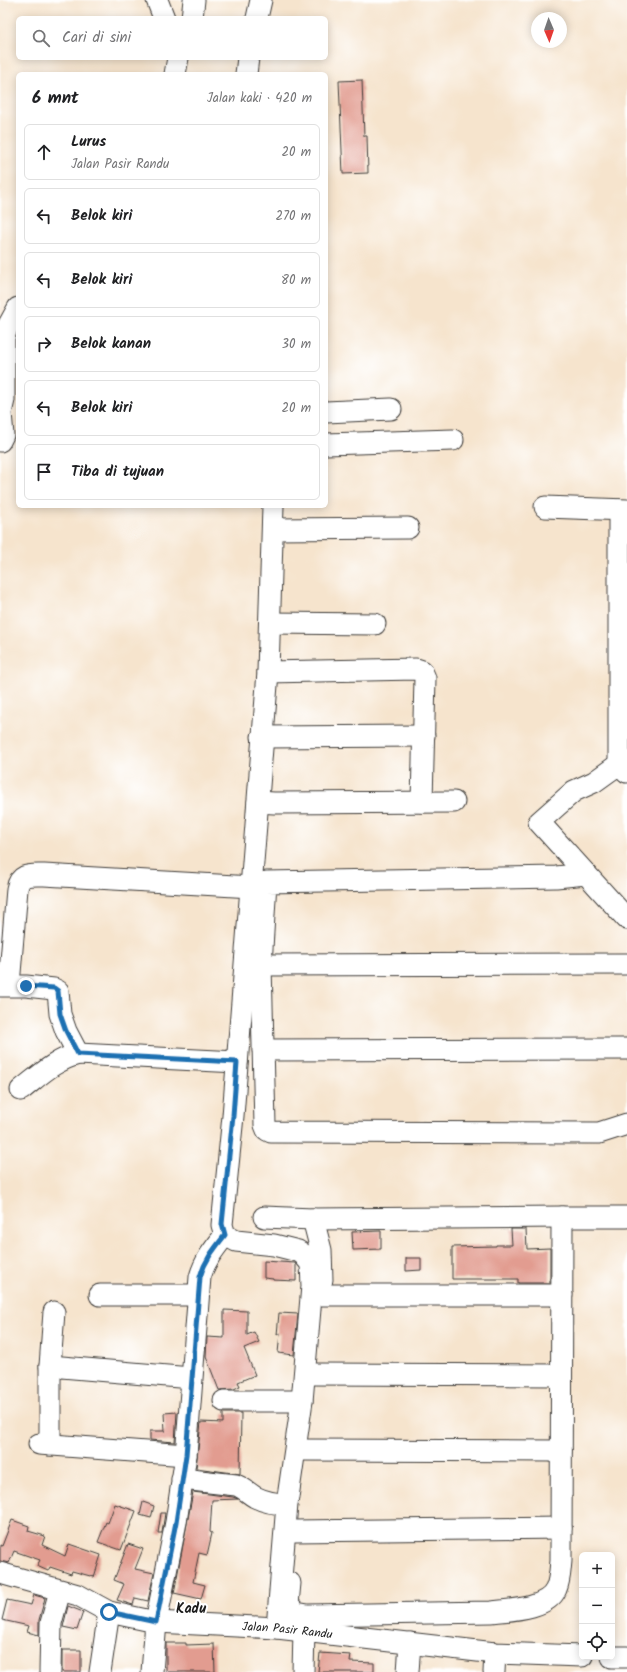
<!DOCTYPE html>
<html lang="id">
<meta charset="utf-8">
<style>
:root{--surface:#fff;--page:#f2f2f2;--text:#202124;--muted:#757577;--line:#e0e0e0}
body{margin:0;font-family:Kalam,sans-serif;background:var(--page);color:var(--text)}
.controls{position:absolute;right:12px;bottom:12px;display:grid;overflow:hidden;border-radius:6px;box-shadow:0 2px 10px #0003}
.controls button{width:36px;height:36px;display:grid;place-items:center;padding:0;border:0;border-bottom:1px solid var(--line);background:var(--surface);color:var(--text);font:20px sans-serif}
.compass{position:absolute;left:531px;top:12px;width:36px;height:36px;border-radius:50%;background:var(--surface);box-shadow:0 2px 10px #0003;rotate:178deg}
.stop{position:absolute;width:12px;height:12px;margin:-9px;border:3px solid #1f6fb2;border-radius:50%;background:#fff}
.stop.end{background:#1f6fb2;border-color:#fff;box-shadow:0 1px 4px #0008}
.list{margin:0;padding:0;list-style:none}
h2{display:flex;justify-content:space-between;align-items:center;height:52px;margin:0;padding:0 16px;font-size:17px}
h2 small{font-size:13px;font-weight:400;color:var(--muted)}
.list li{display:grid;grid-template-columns:26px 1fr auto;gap:12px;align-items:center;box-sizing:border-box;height:56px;margin:0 8px 8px;padding:0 8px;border:1px solid var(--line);border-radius:6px}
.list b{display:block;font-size:15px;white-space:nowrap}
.list p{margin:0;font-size:13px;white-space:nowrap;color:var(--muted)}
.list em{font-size:13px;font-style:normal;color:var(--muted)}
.icon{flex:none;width:22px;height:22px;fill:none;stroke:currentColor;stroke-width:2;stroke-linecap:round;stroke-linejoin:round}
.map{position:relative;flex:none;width:627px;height:1672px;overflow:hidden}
.search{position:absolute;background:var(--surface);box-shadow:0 2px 10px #0003;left:16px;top:16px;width:312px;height:44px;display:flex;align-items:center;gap:10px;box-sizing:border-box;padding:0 14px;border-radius:6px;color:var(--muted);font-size:15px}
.panel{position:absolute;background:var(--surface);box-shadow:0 2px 10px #0003;left:16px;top:72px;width:312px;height:436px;border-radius:6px}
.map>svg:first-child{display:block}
.building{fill:#e29c90}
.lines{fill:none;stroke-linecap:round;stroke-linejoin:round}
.minor-casing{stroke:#3d3a37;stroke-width:23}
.minor{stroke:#fff;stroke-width:21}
.route{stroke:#1f6fb2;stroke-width:5}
.labels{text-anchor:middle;stroke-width:4;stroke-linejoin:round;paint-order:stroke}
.street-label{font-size:12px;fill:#1c1c1c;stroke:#fff}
.quarter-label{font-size:14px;font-weight:bold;fill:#1c1c1c;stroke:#fff}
</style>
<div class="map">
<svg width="627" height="1672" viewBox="0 0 627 1672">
<rect width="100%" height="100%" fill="#fff"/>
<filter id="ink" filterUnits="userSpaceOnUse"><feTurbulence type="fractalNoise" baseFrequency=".025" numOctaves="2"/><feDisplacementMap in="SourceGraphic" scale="8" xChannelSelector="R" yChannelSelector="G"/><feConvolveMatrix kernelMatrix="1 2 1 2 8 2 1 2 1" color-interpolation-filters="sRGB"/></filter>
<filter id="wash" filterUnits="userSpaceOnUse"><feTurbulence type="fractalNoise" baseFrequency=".012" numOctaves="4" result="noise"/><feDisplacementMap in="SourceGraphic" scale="16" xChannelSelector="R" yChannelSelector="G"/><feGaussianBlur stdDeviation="0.9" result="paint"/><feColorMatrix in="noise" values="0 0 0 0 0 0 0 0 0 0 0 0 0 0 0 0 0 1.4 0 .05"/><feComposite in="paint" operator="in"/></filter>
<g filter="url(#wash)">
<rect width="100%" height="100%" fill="#f6e4cd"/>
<g id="blocks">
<path class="building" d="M362,80L364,136H367L368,173L343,174L339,81Z
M511,1229H526L527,1249L550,1248V1283H518V1279H452V1247L496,1246V1245H512Z
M381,1231V1249L353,1250L352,1232Z
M406,1258H421V1270L406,1271Z
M264,1261L295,1263L296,1265V1281L273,1280V1279L264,1278Z
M224,1310L247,1311V1335L254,1332L259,1342L244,1348L255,1375L238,1382L240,1386L234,1389L219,1390L206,1357L207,1337L224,1338Z
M279,1313L298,1314L294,1355L278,1353L280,1333L277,1335Z
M177,1412L175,1442L150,1440V1431H165L164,1413Z
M223,1413H241L240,1474L196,1468L201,1422L223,1423Z
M193,1492L233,1497L238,1499L212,1500L210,1532L212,1533L207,1555L199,1553L193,1582L205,1585L201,1599L174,1593Z
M143,1502L154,1506L151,1518L140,1515Z
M115,1504L136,1511L121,1550L98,1542L106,1522L108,1523Z
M161,1513H165L162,1533H158Z
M12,1520L29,1526L28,1531L45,1536L42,1545L65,1556L69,1544L101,1555L94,1577L72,1571L71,1574L50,1567L48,1571L37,1566L40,1560L14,1551L9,1563L0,1561V1545L2,1546Z
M128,1544L143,1549L135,1569L154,1573L148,1601L135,1598L133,1605L117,1600L124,1584L114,1580Z
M34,1595L45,1598L39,1620V1635L27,1632L29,1626L2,1620L7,1600L31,1605Z
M68,1606L83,1612L77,1630L63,1627Z
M166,1643H186V1645L214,1644L215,1672H166Z
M62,1650H81V1672H62Z
M320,1653L351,1655L350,1662L374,1663V1672H318Z"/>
</g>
</g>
<g filter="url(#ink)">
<use href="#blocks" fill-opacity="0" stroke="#3d3a37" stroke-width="1"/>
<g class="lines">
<defs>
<g id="minor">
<path d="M157,0L164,18"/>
<path d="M192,18L194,0"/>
<path d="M257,18L261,0"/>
<path d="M175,74L178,58"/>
<path d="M246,74L248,58"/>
<path d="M326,412L391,409"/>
<path d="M0,441L3,435L1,413L4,400V338L7,328L18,308"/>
<path d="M326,444L453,440"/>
<path d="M273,506L268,672L233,1116L222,1225L225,1235L236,1241L274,1245L298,1251L303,1254L311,1264L312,1286L302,1401L287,1504L277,1628"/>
<path d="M545,507L627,510"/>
<path d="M273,529L408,528"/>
<path d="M270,623L375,624"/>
<path d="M268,672L416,669L422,671L425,678L422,802"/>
<path d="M262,737L424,736"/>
<path d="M619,764V510"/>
<path d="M627,772L619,764L594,782L574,791L539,822L627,919"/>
<path d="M258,802L274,803L454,802"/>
<path d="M586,874L556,877L266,882L261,965L265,1125L267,1130L271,1132L599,1133L627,1124"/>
<path d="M261,965L627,964"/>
<path d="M9,985L17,889C20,873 30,875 44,875L252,887"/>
<path d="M0,986H26L54,989L58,991L60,1014L66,1031L78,1054"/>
<path d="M263,1050L627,1049"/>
<path d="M21,1090C39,1076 55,1060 78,1054L237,1062"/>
<path d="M264,1217L313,1219L562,1217"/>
<path d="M313,1219L321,1250L322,1280"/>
<path d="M100,1295H198"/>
<path d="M322,1295H562"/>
<path d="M50,1366L54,1312"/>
<path d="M312,1374L561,1375"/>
<path d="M224,1401H302"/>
<path d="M39,1444L186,1455"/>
<path d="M50,1445V1366L191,1378"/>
<path d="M303,1450L561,1451"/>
<path d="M182,1479L236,1485C244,1488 248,1493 255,1497C265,1502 276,1504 287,1504"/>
<path d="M294,1531L561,1528"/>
<path id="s1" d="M0,1573L78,1595L109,1612L156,1622L277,1628L495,1653L582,1656"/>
<path d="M290,1583L288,1604L296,1613L308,1615L491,1612C509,1610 548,1609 556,1589C560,1580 560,1570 561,1561L562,1217H627"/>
<path d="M612,1657H627"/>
<path d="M50,1672L51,1623L60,1591"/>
<path d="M100,1672L109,1612"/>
<path d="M152,1672L156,1622L176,1522L186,1455L200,1277C205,1260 214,1249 225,1235"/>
<path d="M303,1672L304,1631"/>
<path d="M408,1672L410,1643"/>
<path d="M494,1672L495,1653"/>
</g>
</defs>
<use href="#minor" class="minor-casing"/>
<use href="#minor" class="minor"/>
</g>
</g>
<g class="lines" filter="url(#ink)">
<path class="route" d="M26,986L54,988L58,991L60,1014L66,1031L78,1054L237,1062L233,1116L222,1224L225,1235C214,1249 205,1260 200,1277L186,1455L176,1522L156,1622L109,1612"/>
</g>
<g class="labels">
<g class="street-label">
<text dy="4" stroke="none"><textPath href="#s1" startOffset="296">Jalan Pasir Randu</textPath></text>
</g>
<g class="quarter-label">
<text x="191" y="1613">Kadu</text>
</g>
</g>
</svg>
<div class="controls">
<button>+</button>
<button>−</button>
<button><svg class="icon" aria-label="locate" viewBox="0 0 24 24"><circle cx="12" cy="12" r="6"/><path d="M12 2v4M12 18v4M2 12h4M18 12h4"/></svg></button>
</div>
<svg class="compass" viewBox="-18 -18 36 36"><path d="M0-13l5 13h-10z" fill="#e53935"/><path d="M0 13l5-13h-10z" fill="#757577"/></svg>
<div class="stop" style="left:109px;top:1612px"></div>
<div class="stop end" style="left:26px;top:986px"></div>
<div class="search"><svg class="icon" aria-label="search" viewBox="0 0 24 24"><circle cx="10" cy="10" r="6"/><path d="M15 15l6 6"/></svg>Cari di sini</div>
<section class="panel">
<h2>6 mnt<small>Jalan kaki · 420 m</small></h2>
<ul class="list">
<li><svg class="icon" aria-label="ahead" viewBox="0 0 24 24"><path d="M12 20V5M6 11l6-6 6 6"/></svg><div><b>Lurus</b><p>Jalan Pasir Randu</p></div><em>20 m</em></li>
<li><svg class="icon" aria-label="left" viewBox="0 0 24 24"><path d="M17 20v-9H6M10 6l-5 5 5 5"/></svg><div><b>Belok kiri</b></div><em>270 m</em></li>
<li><svg class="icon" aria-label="left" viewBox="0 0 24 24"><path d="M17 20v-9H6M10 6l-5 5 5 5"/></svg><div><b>Belok kiri</b></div><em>80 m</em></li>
<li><svg class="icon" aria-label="right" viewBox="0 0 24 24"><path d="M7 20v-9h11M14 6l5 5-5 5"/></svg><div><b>Belok kanan</b></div><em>30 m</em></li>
<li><svg class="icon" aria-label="left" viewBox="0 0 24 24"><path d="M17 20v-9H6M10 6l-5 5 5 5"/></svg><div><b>Belok kiri</b></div><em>20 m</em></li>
<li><svg class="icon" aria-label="arrive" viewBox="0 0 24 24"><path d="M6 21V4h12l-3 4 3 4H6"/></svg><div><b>Tiba di tujuan</b></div></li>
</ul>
</section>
</div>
